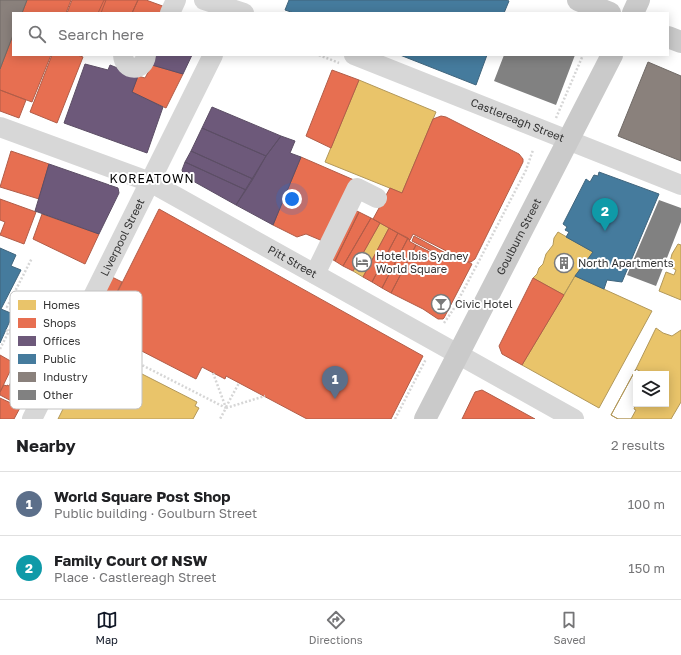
<!DOCTYPE html>
<meta charset="utf-8">
<style>
:root{--surface:#fff;--page:#f2f2f2;--text:#202124;--muted:#757577;--line:#e0e0e0;--accent:#111827}
body{margin:0;font-family:"Golos Text",sans-serif;background:var(--page);color:var(--text)}
.controls{position:absolute;right:12px;bottom:12px;display:grid;overflow:hidden;border-radius:0px;box-shadow:0 2px 10px #0003}
.controls button{width:36px;height:36px;display:grid;place-items:center;padding:0;border:0;border-bottom:1px solid var(--line);background:var(--surface);color:var(--text);font:20px sans-serif}
.you{position:absolute;left:292px;top:199px;width:14px;height:14px;margin:-10px;border:3px solid #fff;border-radius:50%;background:#1a73e8;box-shadow:0 0 0 6px #1a73e833}
.badge{display:grid;place-items:center;width:26px;height:26px;border-radius:50%;background:var(--accent);color:#fff;font-size:13px;font-weight:700}
.pin{position:absolute;translate:-50% -33px;filter:drop-shadow(0 1px 2px #0008)}
.pin::after{content:'';position:absolute;top:21px;width:14px;height:12px;background:inherit;clip-path:polygon(0 0,100% 0,50% 100%)}
.list{margin:0;padding:0;list-style:none}
h2{display:flex;justify-content:space-between;align-items:center;height:52px;margin:0;padding:0 16px;font-size:17px}
h2 small{font-size:13px;font-weight:400;color:var(--muted)}
.list li{display:grid;grid-template-columns:26px 1fr auto;gap:12px;align-items:center;box-sizing:border-box;height:64px;padding:0 16px;border-top:1px solid var(--line)}
.list b{display:block;font-size:15px;white-space:nowrap}
.list p{margin:0;font-size:13px;white-space:nowrap;color:var(--muted)}
.list em{font-size:13px;font-style:normal;color:var(--muted)}
.icon{flex:none;width:22px;height:22px;fill:none;stroke:currentColor;stroke-width:2;stroke-linecap:round;stroke-linejoin:round}
.map{position:relative;flex:none;width:681px;height:419px;overflow:hidden}
.search{position:absolute;background:var(--surface);box-shadow:0 2px 10px #0003;left:12px;right:12px;top:12px;height:44px;display:flex;align-items:center;gap:10px;box-sizing:border-box;padding:0 14px;border-radius:0px;color:var(--muted);font-size:15px}
.sheet{height:180px;background:var(--surface)}
nav{display:flex;justify-content:space-around;align-items:center;box-sizing:border-box;height:56px;border-top:1px solid var(--line);background:var(--surface);font-size:11px;color:var(--muted)}
nav a{display:grid;justify-items:center;gap:2px}
nav .on{color:var(--accent)}
.map>svg:first-child{display:block}
.homes{fill:#e9c46a;stroke:#b2985a;fill-rule:evenodd}
.shops{fill:#e76f51;stroke:#b15d48}
.offices{fill:#6d597a;stroke:#5c4e65}
.public{fill:#457b9d;stroke:#40657d}
.industry{fill:#8a817c;stroke:#706a66}
.building{fill:#818181}
.lines{fill:none;stroke-linecap:round;stroke-linejoin:round}
.path{stroke:#d6d6d6;stroke-width:2.5;stroke-dasharray:2 2;stroke-linecap:butt}
.minor{stroke:#d7d7d7;stroke-width:20}
.major{stroke:#cacaca;stroke-width:22}
.labels{text-anchor:middle;stroke-width:4;stroke-linejoin:round;paint-order:stroke}
.street-label{font-size:11px;fill:#333;stroke:#fff}
.poi-label{font-size:11px;fill:#333;stroke:#fff;text-anchor:start}
.neighbourhood-label{font-size:12px;letter-spacing:1px;fill:#000;stroke:#fff}
.key{fill:#fff;stroke:#c2c2c2;stroke-width:1}
.key-label{font-size:11px;fill:#333}
</style>
<div class="map">
<svg width="681" height="419" viewBox="0 0 681 419">
<rect width="100%" height="100%" fill="#fff"/>
<path class="homes" d="M359,80L436,112L402,193L325,162Z
M380,223L389,228L363,277L353,271Z
M558,232L593,252L575,276L564,295L533,278L537,274L539,268L543,264L546,254L553,245L554,238Z
M678,244L681,245V300L659,291L666,272L674,275L676,270L669,266L672,254Z
M575,276L652,311L599,408L522,365Z
M656,328L663,333L672,336L681,330V402L671,419H618L611,415L636,369ZM636,374H666V404H636Z
M93,349L197,402L195,406L199,408L193,419H58Z
M636,369L645,374H636V404L634,409L636,410L631,419H618L611,415Z"/>
<path class="shops" d="M27,0H71L66,13H22Z
M72,0H106L101,13H67Z
M104,0H138L132,13H98Z
M138,0H146L168,8L166,13H132Z
M13,35V55H51L32,102L0,90V69Z
M52,55H77L83,57L57,123L30,112Z
M152,65L183,74L166,108L132,92L138,76L145,78Z
M332,70L359,80L331,148L306,136Z
M0,90L26,100L19,118L0,111Z
M441,116L446,117L519,154L523,159V162L475,259L471,262H468L413,234L410,240L373,219L390,188L402,193L433,119Z
M11,151L49,164L39,199L0,187Z
M301,157L354,180L325,242L306,234L297,237L273,225Z
M0,199L36,212L24,244L0,235L5,222L0,220Z
M350,208L359,212L335,261L325,255Z
M159,209L423,356L391,419H307L226,376L225,379L202,367L196,379L99,329Z
M359,212L371,218L343,266L335,261Z
M42,214L99,234L85,264L33,239Z
M371,218L380,223L353,271L343,266Z
M389,228L398,233L372,282L363,277Z
M398,233L408,238L382,288L372,282Z
M414,236L451,256L449,260L412,241Z
M408,238L410,240L409,241L416,245L391,293L382,288Z
M416,245L450,262L454,255L472,264L444,318L443,319H438L423,309L391,293Z
M112,277L122,282L95,336L85,331Z
M533,278L564,295L522,365L502,354L499,346Z
M0,355L14,363L0,392Z
M20,364L36,372L21,406L0,395V392L4,385L7,386V385L9,386Z
M482,390L535,419H462L475,392Z
M0,398L13,404V402L21,406L14,419H0Z"/>
<path class="offices" d="M156,55H192L183,74L152,65Z
M85,64L108,70L110,65L138,76L132,92L163,107L147,153L64,123Z
M212,107L281,136L266,156L202,128Z
M202,128L266,156L253,179L191,151Z
M281,136L295,141L290,153L301,157L273,225L236,205L266,156Z
M191,151L253,179L246,190L185,162Z
M185,162L246,190L236,205L184,176L182,170Z
M49,164L118,188L119,193L99,234L35,211Z"/>
<path class="public" d="M289,0H507L509,1L504,13H294L285,10Z
M400,55H487L476,85Z
M599,172L659,194L622,282L607,280L604,289L575,276L593,252L566,237L569,232L565,230L567,227L563,224L586,179L590,182L594,175L598,176Z
M0,248L16,255L11,266L21,270L1,309L13,314L0,343Z"/>
<path class="industry" d="M0,0H27L22,13H13V35L0,69Z
M648,62L681,76V161L618,136Z"/>
<path class="building" d="M504,55H575L556,105L494,81Z
M659,200L681,208V222L656,286L627,275Z"/>
<g class="lines">
<path class="path" d="M293,13V12
M319,55L339,63
M556,118L583,55
M444,323L453,310L480,259L526,170L533,150
M6,330L47,351
M89,338L226,408L220,419
M0,349L18,313L7,307L32,258
M213,373L226,408
M226,407L239,383
M226,408L265,396
M395,419L426,359"/>
<g class="minor">
<path d="M204,0L244,13"/>
<path d="M170,13L176,0"/>
<path d="M123,55C124,72 144,72 146,55"/>
<path id="s1" d="M354,55L681,185"/>
<path id="s2" d="M0,127L150,182L574,419"/>
<path d="M315,274L357,188L377,198"/>
<path id="s3" d="M32,419L213,55"/>
</g>
<g class="major">
<path d="M578,0L610,13"/>
<path d="M633,13L639,0"/>
<path d="M668,37L681,42"/>
<path id="s4" d="M425,419L612,55"/>
</g>
</g>
<defs>
<symbol id="hotel-ring" viewBox="-11 -11 22 22"><circle r="9.5" fill="#fff" stroke="#7a7a7a" stroke-width="1.5"/><path d="M-6-4.5h1.5V1H6V5H4.5V3h-9V5H-6ZM-4 0a1.8 1.8 0 1 1 3.6 0ZM.5 0V-2.5h3Q6-2.5 6 0Z" fill="#7a7a7a"/></symbol>
<symbol id="building-ring" viewBox="-11 -11 22 22"><circle r="9.5" fill="#fff" stroke="#7a7a7a" stroke-width="1.5"/><path d="M-4-6H4V6H1V3H-1V6H-4ZM-2.5-4.3h1.7v1.8h-1.7ZM.8-4.3h1.7v1.8H.8ZM-2.5-1h1.7V.8h-1.7ZM.8-1h1.7V.8H.8Z" fill="#7a7a7a"/></symbol>
<symbol id="bar-ring" viewBox="-11 -11 22 22"><circle r="9.5" fill="#fff" stroke="#7a7a7a" stroke-width="1.5"/><path d="M-6-5H6L.8 .8V4.5H3.5V6h-7V4.5H-.8V.8Z" fill="#7a7a7a"/></symbol>
</defs>
<g fill-rule="evenodd">
<use href="#hotel-ring" x="351" y="251" width="22" height="22"/>
<use href="#building-ring" x="553" y="252" width="22" height="22"/>
<use href="#bar-ring" x="430" y="293" width="22" height="22"/>
</g>
<g class="labels">
<g class="street-label">
<text dy="4" stroke="none"><textPath href="#s1" startOffset="176">Castlereagh Street</textPath></text>
<text dy="4" stroke="none"><textPath href="#s3" startOffset="203">Liverpool Street</textPath></text>
<text dy="4" stroke="none"><textPath href="#s4" startOffset="205">Goulburn Street</textPath></text>
<text dy="4" stroke="none"><textPath href="#s2" startOffset="323">Pitt Street</textPath></text>
</g>
<g class="poi-label">
<text x="376" y="260">Hotel Ibis Sydney<tspan x="376" dy="13">World Square</tspan></text>
<text x="578" y="267">North Apartments</text>
<text x="455" y="308">Civic Hotel</text>
</g>
<g class="neighbourhood-label">
<text x="152" y="183">KOREATOWN</text>
</g>
</g>
<rect x="10" y="291" width="132" height="118" rx="6" class="key"/>
<rect x="18" y="300" width="18" height="10" fill="#e9c46a"/>
<rect x="18" y="318" width="18" height="10" fill="#e76f51"/>
<rect x="18" y="336" width="18" height="10" fill="#6d597a"/>
<rect x="18" y="354" width="18" height="10" fill="#457b9d"/>
<rect x="18" y="372" width="18" height="10" fill="#8a817c"/>
<rect x="18" y="390" width="18" height="10" fill="#818181"/>
<g class="key-label">
<text x="43" y="309">Homes</text>
<text x="43" y="327">Shops</text>
<text x="43" y="345">Offices</text>
<text x="43" y="363">Public</text>
<text x="43" y="381">Industry</text>
<text x="43" y="399">Other</text>
</g>
</svg>
<div class="controls">
<button><svg class="icon" aria-label="layers" viewBox="0 0 24 24"><path d="M12 4l9 5-9 5-9-5zM3 14l9 5 9-5"/></svg></button>
</div>
<div class="you"></div>
<div class="pin badge" style="left:335px;top:399px;background:#5c6f8a">1</div>
<div class="pin badge" style="left:605px;top:231px;background:#0f9aa8">2</div>
<div class="search"><svg class="icon" aria-label="search" viewBox="0 0 24 24"><circle cx="10" cy="10" r="6"/><path d="M15 15l6 6"/></svg>Search here</div>
</div>
<section class="sheet">
<h2>Nearby<small>2 results</small></h2>
<ul class="list">
<li><span class="badge" style="background:#5c6f8a">1</span><div><b>World Square Post Shop</b><p>Public building · Goulburn Street</p></div><em>100 m</em></li>
<li><span class="badge" style="background:#0f9aa8">2</span><div><b>Family Court Of NSW</b><p>Place · Castlereagh Street</p></div><em>150 m</em></li>
</ul>
</section>
<nav>
<a class="on"><svg class="icon" aria-label="map" viewBox="0 0 24 24"><path d="M3 6l6-2 6 2 6-2v14l-6 2-6-2-6 2zM9 4v14M15 6v14"/></svg>Map</a>
<a><svg class="icon" aria-label="directions" viewBox="0 0 24 24"><path d="M12 3l9 9-9 9-9-9zM9 14v-3h6M13 9l2 2-2 2"/></svg>Directions</a>
<a><svg class="icon" aria-label="saved" viewBox="0 0 24 24"><path d="M7 4h10v16l-5-4-5 4z"/></svg>Saved</a>
</nav>
